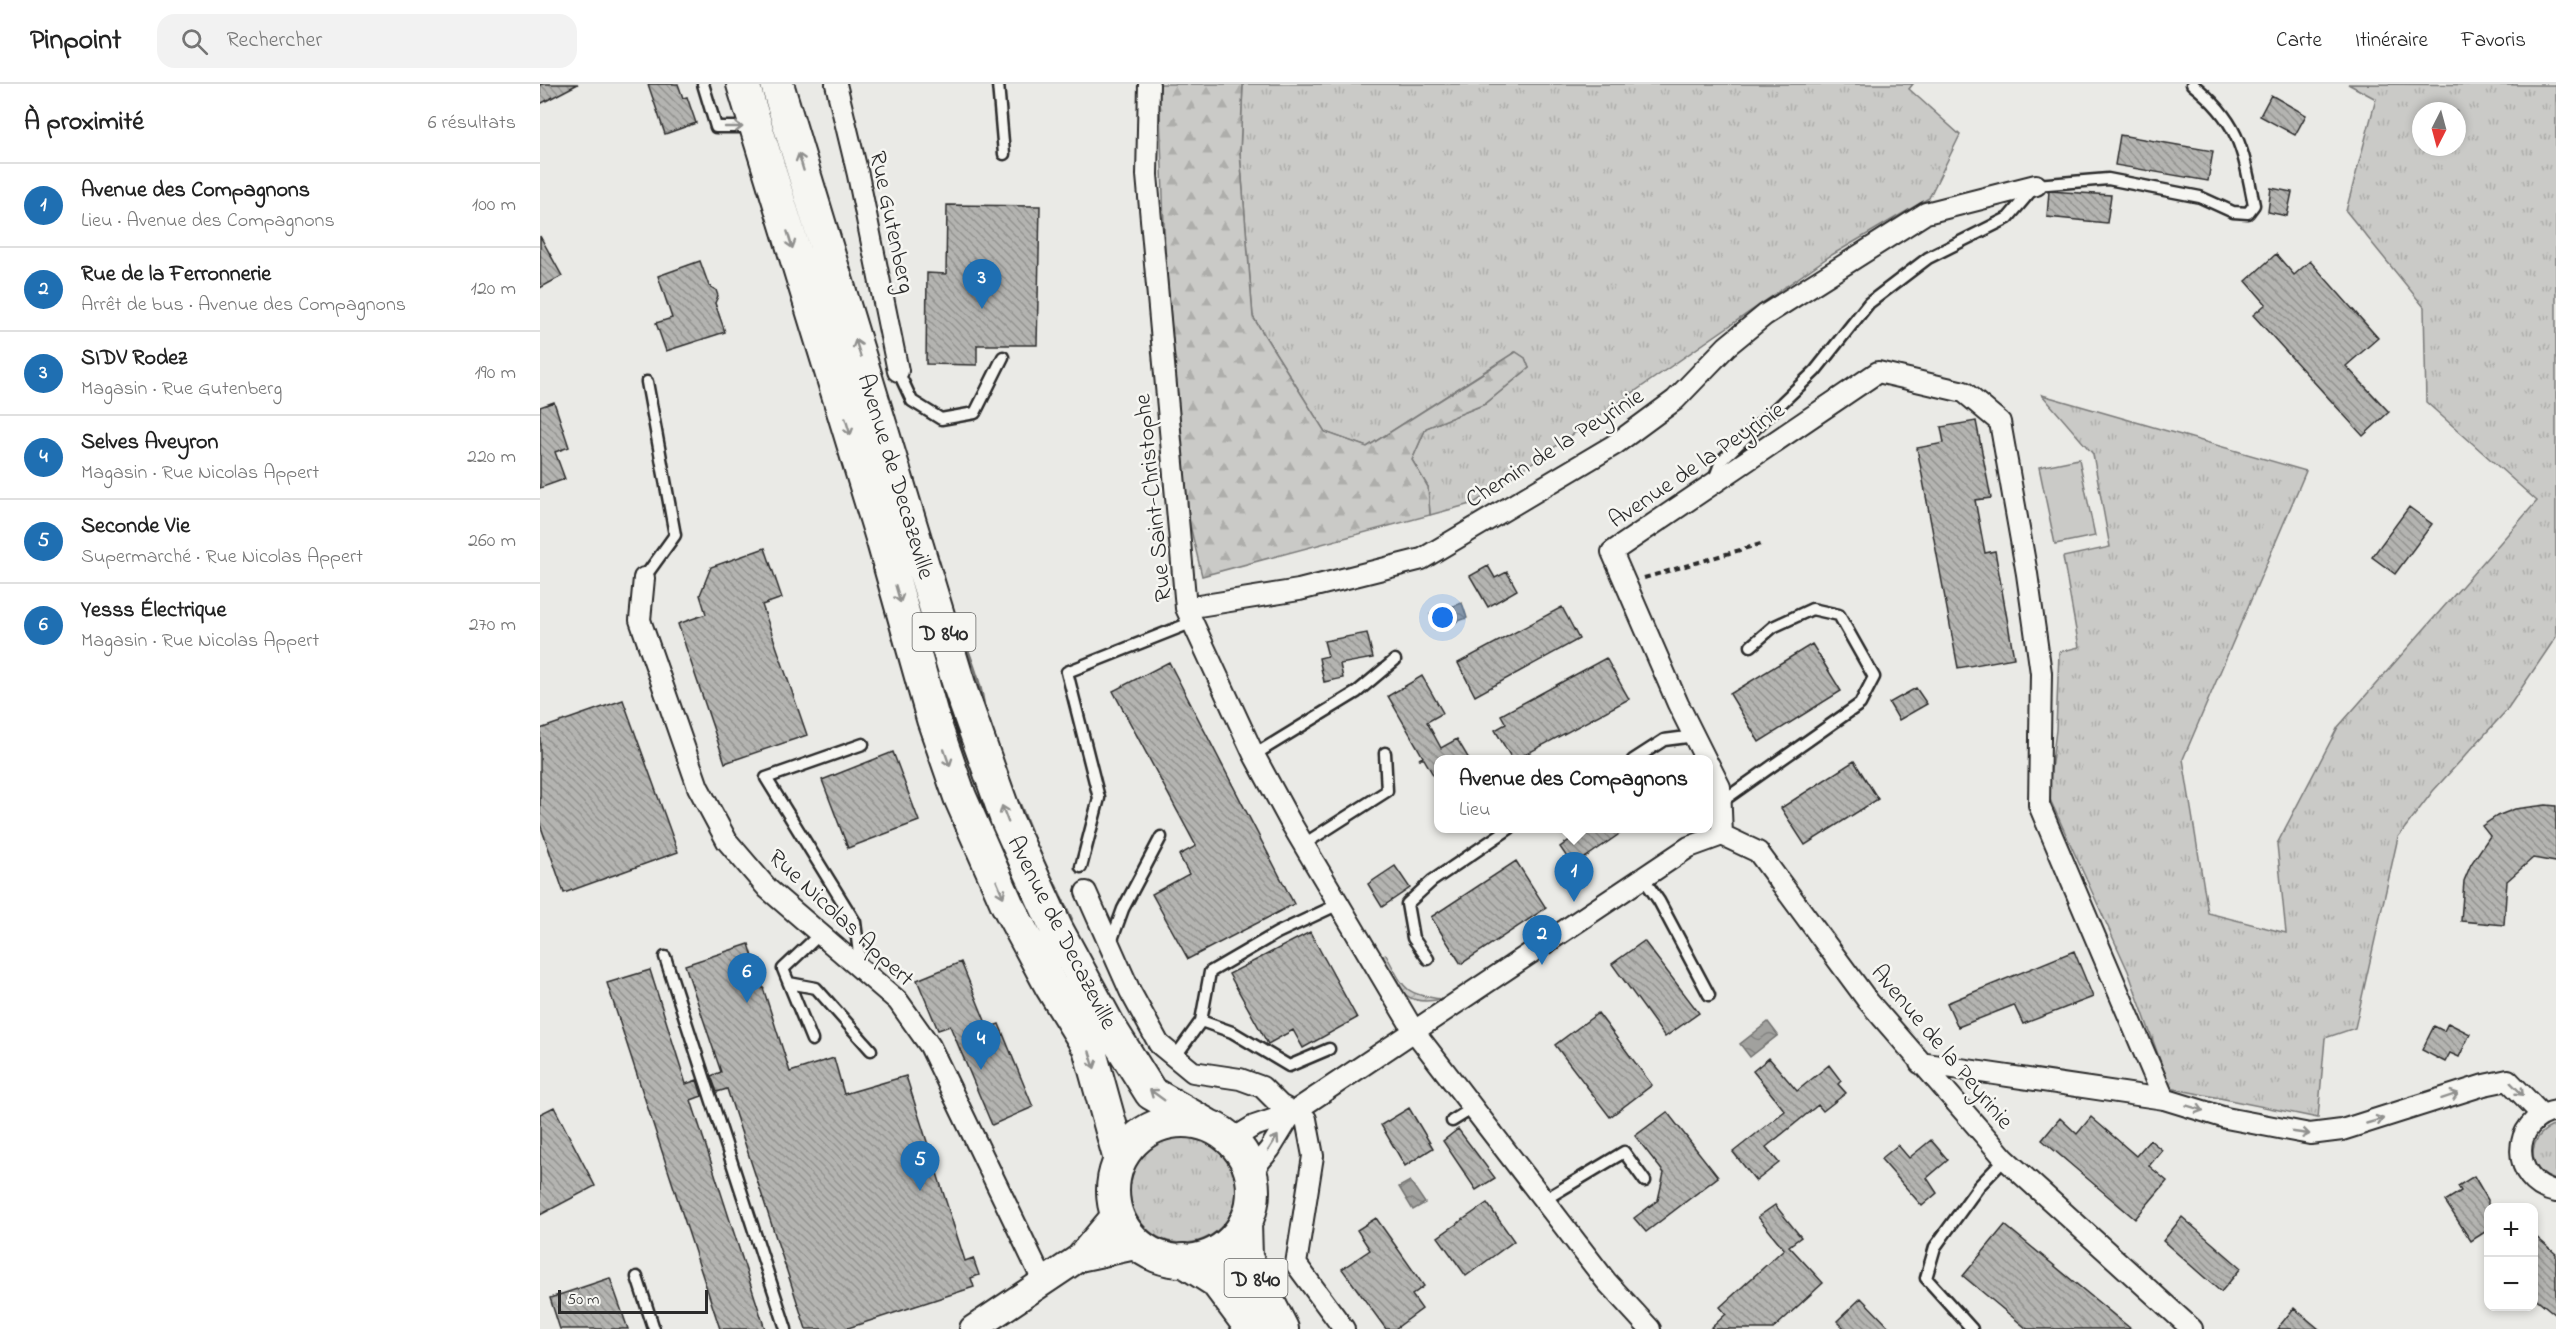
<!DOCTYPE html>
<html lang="fr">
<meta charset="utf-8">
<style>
:root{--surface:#fff;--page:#f2f2f2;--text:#222;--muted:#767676;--line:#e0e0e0;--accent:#1f6fb2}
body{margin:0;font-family:"Indie Flower",sans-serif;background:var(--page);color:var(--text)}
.controls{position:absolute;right:18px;bottom:18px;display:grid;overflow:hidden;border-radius:12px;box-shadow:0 3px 9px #0003}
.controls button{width:54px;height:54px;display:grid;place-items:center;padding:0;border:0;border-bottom:2px solid var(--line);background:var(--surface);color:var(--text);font:30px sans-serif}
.compass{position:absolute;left:1872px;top:18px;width:54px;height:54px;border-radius:50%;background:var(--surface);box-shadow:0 3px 9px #0003;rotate:186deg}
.scale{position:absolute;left:18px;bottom:15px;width:150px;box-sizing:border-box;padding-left:6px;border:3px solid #2b2b2b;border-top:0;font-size:16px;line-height:21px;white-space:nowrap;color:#2b2b2b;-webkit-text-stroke:4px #f6f6f2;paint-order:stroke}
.you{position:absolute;left:903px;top:534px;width:21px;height:21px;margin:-15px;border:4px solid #fff;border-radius:50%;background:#1a73e8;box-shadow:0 0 0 9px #1a73e833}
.badge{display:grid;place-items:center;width:39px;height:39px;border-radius:50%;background:var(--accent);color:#fff;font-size:20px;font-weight:700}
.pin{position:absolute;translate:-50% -50px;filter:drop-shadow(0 2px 3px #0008)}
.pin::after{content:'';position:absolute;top:32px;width:21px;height:18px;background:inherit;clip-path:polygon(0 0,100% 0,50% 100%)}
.popup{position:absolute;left:894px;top:671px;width:279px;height:78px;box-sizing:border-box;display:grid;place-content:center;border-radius:12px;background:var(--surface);filter:drop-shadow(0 2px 4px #0005);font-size:20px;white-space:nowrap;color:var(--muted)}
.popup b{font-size:22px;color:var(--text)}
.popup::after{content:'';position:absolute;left:50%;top:100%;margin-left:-12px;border:12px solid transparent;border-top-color:var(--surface)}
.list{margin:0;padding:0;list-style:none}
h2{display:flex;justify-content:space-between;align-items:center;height:78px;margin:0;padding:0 24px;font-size:26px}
h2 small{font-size:20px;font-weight:400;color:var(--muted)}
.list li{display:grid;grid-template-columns:39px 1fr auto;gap:18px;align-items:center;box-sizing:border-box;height:84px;padding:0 24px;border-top:2px solid var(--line)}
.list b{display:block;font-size:22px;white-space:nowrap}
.list p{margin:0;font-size:20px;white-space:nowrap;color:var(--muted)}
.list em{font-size:20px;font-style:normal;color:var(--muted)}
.icon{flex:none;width:33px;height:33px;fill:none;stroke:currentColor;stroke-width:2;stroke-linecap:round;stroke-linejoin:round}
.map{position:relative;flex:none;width:2016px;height:1245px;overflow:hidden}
header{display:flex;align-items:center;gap:36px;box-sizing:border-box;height:84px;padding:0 30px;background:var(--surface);border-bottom:2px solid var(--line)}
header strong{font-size:28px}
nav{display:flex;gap:33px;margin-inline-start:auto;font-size:21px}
.search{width:420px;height:54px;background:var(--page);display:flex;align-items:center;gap:15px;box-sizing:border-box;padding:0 21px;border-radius:18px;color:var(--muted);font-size:22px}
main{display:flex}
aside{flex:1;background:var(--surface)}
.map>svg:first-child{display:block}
.grass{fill:url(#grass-tufts);stroke:#7a7a79;stroke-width:1.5;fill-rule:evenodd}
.forest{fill:url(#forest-firs);stroke:#7a7a79;stroke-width:1.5}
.garden{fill:url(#garden-furrows);stroke:#7a7a79;stroke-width:1.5}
.pitch{fill:#cacac7;stroke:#7a7a79;stroke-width:1.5}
.water{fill:url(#water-waves);stroke:#727270;stroke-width:1.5}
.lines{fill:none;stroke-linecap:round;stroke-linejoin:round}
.stream{stroke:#727270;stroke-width:6}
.building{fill:url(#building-back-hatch);stroke:#2b2b2b;stroke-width:1.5}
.service-casing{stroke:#2b2b2b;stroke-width:15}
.minor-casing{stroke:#2b2b2b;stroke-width:24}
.tertiary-casing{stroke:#2b2b2b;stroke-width:30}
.primary-casing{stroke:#2b2b2b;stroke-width:36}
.path{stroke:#2b2b2b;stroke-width:4;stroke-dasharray:6 4.5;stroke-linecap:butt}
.service{stroke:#f6f6f2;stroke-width:10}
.minor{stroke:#f6f6f2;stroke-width:20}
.tertiary{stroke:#f6f6f2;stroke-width:26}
.primary{stroke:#f6f6f2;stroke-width:32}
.oneway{stroke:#90908e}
.labels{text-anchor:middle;stroke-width:5;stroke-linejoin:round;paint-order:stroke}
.shield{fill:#f6f6f2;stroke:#686867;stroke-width:1.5}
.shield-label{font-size:22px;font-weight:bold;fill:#2b2b2b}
.street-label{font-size:24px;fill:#2b2b2b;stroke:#f6f6f2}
</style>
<header>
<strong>Pinpoint</strong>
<div class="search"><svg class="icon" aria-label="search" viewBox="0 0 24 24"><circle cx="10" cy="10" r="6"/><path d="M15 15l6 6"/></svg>Rechercher</div>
<nav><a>Carte</a><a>Itinéraire</a><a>Favoris</a></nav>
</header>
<main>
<aside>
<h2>À proximité<small>6 résultats</small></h2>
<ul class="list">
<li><span class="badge">1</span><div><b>Avenue des Compagnons</b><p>Lieu · Avenue des Compagnons</p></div><em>100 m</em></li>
<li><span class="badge">2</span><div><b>Rue de la Ferronnerie</b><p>Arrêt de bus · Avenue des Compagnons</p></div><em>120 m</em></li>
<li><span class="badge">3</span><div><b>SIDV Rodez</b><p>Magasin · Rue Gutenberg</p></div><em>190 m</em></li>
<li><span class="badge">4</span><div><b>Selves Aveyron</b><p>Magasin · Rue Nicolas Appert</p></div><em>220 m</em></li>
<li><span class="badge">5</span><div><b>Seconde Vie</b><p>Supermarché · Rue Nicolas Appert</p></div><em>260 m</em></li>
<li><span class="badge">6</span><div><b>Yesss Électrique</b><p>Magasin · Rue Nicolas Appert</p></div><em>270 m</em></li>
</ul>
</aside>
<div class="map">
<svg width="2016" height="1245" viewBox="0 0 2016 1245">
<defs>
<pattern id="grass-tufts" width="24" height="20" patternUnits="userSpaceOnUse" patternTransform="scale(1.5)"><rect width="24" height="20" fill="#cacac7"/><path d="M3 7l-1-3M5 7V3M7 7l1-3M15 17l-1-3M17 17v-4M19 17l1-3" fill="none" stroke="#aeaeab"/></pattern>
<pattern id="forest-firs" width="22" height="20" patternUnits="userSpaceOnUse" patternTransform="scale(1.5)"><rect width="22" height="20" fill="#cacac7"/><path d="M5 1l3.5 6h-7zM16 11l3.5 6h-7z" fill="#aeaeab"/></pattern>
<pattern id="garden-furrows" width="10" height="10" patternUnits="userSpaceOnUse" patternTransform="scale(1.5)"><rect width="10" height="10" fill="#cacac7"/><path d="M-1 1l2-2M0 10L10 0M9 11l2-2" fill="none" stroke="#aeaeab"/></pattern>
<pattern id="water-waves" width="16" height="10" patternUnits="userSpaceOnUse" patternTransform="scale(1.5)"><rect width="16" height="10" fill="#a1a19e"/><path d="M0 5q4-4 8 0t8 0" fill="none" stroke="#838381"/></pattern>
<pattern id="building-back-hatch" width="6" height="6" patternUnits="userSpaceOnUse" patternTransform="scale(1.5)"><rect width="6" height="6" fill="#b4b4b1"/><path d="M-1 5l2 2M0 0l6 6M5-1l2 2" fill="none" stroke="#939390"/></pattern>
</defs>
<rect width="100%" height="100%" fill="#eaeae6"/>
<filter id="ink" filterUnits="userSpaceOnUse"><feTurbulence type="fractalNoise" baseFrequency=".0167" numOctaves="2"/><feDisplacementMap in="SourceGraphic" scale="12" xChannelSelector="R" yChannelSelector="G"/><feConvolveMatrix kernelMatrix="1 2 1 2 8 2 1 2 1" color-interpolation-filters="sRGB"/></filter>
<g filter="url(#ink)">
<path class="grass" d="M703,0H1373L1369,5L1420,51L1389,114L1290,172L934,419L890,431L888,403L872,376L886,344L945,320L989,284L985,274L975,268L827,363L785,348L713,233L700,69Z
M1808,0L2016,1V553L1966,627L1893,707L1858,753L1815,944L1785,954L1778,1034L1630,1004L1588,887L1508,711L1516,646L1519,568L1539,563L1523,473L1570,463L1553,370L1502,311L1766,387L1643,675L1668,829L1746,849L1737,760L1798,643L1997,417L1886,318L1884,223L1806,127L1836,15ZM1881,27H1917V63H1881Z
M2016,1041V1096C1985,1088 1986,1050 2016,1041Z
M590 1106a53 53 0 1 1 106 0a53 53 0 1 1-106 0Z"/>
<path class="forest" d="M619,0H703L700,69L713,233L785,348L827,363L976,268L985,274L989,284L945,320L886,344L872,376L888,403L890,431L662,492L649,437L625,169Z"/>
<path class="garden" d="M846,871C864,903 862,910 901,915C863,924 858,903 841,873Z"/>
<path class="pitch" d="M1539,375L1555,452L1515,460L1499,383Z"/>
<path class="water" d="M922,519L927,534L895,545L890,530Z
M1228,938L1238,951L1210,973L1200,960Z
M870,1097L885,1119L873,1126L859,1103Z"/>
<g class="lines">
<path class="stream" d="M414,531C424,563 439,593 443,626
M478,720L489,747
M508,789L530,835"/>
</g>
<path class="building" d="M0,0H38L0,20Z
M108,0H138L143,14L147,13L156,39L125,50Z
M1731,11L1766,31L1755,51L1720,32Z
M1580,51L1673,67L1668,97L1575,81Z
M1731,104L1752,108L1747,132L1728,128Z
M1509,107L1571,111L1567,139L1507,133Z
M407,121L500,122L497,261H437V281L386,280L387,189L406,190Z
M0,152L22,192L0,204Z
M1736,170L1754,191L1770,177L1838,254L1806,282L1849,328L1823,352L1713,231L1726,220L1706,197Z
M160,177L169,202L176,206L178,212L175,219L185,248L126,267L116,239L132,234L118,192Z
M14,318L29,363L15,368L25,395L0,404V323Z
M1436,337L1451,414L1435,416L1445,469L1455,467L1474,574L1418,584L1377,364L1404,359L1401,343Z
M1869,423L1892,440L1855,490L1832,473Z
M225,464L242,514L222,521L267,651L185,679L138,540L166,530L160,511L171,483Z
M948,482L955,494L967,488L977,506L948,523L930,492Z
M1022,523L1039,555L935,612L918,579Z
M827,549L833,574L800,580L803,594L784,598L779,574L788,572L784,557Z
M1272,560L1301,607L1219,658L1190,610Z
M1066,574L1089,615L977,675H972L955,646L966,640L961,631Z
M629,578L754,820L648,875L612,810L649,790L639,771L656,762L573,607Z
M882,592L903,629L887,638L901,664L917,655L929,675H899V701L884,675H879L883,673L848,612Z
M1376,604L1387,620L1359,636L1349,619Z
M83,616L138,768L24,809L0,740V645Z
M353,668L379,737L308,764L282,696Z
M1314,677L1338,715L1265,761L1241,724Z
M2006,721L2016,722V778L1993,774L1967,797L1964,841L1921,837L1924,797L1931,780L1950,752L1942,742L1957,732L1975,725Z
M1046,744H1088L1033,782L1020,763Z
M976,777L1006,824L921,880L891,833Z
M855,782L870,804L842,823L828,800Z
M770,848L817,934L763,964L753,946L728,960L689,890Z
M1104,857L1159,929L1125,953L1072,880Z
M209,860L250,988L294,974L304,1010L366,992L425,1177L433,1174L439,1191L431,1194L434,1203L305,1245H266L187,1005L177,1008L171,992L181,988L145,881Z
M1534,867L1553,913L1483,940L1474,921L1418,943L1407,919Z
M421,878L448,944L459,940L493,1023L452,1041L410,942L398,946L377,896Z
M110,886L146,1000L157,996L162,1012L151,1016L225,1245H180L67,899Z
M1058,929L1112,1001L1070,1033L1015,961Z
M1908,939L1930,950L1919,973L1910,969L1905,978L1882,966L1894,942L1904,947Z
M1229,974L1257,1007L1289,981L1301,997L1298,1000L1306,1009L1283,1027L1278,1021L1226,1063L1239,1079L1216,1097L1193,1068L1245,1027L1213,987Z
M14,1023L55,1102L0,1131V1030Z
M869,1024L893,1064L865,1082L841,1041Z
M1127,1028L1178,1093L1106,1148L1094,1134L1118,1116L1124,1089L1095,1052Z
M1551,1033L1596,1072L1610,1056L1622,1066L1609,1082L1627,1097L1595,1135L1502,1056L1520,1034L1537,1050Z
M918,1045L955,1094L936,1106L903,1057Z
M1391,1056L1408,1076L1387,1094L1397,1109L1382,1122L1341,1075L1358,1061L1369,1074Z
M1934,1092L1948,1116V1146L1931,1157L1905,1117L1921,1107L1918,1102Z
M947,1119L974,1157L926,1192L898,1153Z
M1235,1121L1261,1153L1249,1162L1283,1199L1233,1245H1170L1186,1230L1180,1223L1244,1165L1218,1133Z
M1642,1133L1701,1184L1681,1208L1623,1157Z
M836,1134L884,1202L872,1211L882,1225L855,1245H846L802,1185L830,1166L817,1146Z
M1465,1141L1591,1245H1487L1423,1192Z
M1994,1151L2016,1170V1231L1994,1213Z
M70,1194L88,1245H20L10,1214Z
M1321,1214L1351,1245H1305L1297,1237Z
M1754,1224L1779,1245H1737Z"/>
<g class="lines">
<defs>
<path id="service" d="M163,0L176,43H212
M458,0L464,70
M358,287L372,317L401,335L435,329L463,273
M1174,396L1181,377L1275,287L1329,219L1388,174L1468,134L1496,101L1568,95L1660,113L1693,128L1708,129L1714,121C1703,65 1699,37 1652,0
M104,494L135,451L107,298
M714,671L817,608L855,576
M1093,676L1124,656L1155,652
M1181,718L1320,620L1334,593L1299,531L1272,525L1233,543L1211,562
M764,760L847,707L845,669
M541,783L559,714L527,588L653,538
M1103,794L1119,817L1169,911
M570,861L583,825L621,753
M125,873L246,1245
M888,875L873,854L867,820L892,797L970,744
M321,885L315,838L226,694L323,660
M249,899L276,904L331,966
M661,937L670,888L737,849L799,820
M272,956L243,885L280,850
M635,973L661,937L692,948L749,982L789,965
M912,1037L933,1024
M1004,1116L1084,1068L1105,1097
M97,1193L114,1245
M1432,1245L1386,1194L1395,1163L1439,1102L1465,1075"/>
<path id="minor" d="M296,0L318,91L358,287
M609,0L607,91L646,524L714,671L752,741L874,947L1066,1197L1110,1245
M104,494L100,536L158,703L187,757L228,805L358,917L390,962L504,1199
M646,524L759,506L882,475L1074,361L1135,316L1187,262L1225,231L1386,129L1496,101
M1166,676L1138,620L1072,468L1338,288L1424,308L1460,338L1487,490L1501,589L1499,721L1624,1015
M1169,681L1180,703L1182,751
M1182,751L1218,768L1328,917L1465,1075L1652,1245
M546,808L590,907L619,960L653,988L700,995L722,1003L740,1021L766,1035L773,1072L756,1180L804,1245
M1380,979L1624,1015L1686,1034L1770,1050L1802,1046L1944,1001L1968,996L2002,1031
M2016,1027C1969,1035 1970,1099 2016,1108
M691,1056L714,1042L752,1029L1149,763L1182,751
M711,1088L730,1065L752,1029"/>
<path id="tertiary" d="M539,1174L600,1161
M433,1245L539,1174L577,1129"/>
<path id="primary" d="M203,0L342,454L393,635L420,713L467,820L511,902L549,964L580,1076
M237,0L420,604L467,736L516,844L569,942L611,1009L667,1041
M573 1107a70 70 0 1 1 140 0a70 70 0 1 1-140 0Z
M705,1139L706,1174L742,1245
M643,1176L676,1197L712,1245"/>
</defs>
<use href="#service" class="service-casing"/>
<use href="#minor" class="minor-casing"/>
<use href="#tertiary" class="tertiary-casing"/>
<use href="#primary" class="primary-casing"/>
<path class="path" d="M1104,494L1224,459
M219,884L223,905"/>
<use href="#service" class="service"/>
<use href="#minor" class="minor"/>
<use href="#tertiary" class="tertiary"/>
<use href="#primary" class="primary"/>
</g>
<defs><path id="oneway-shaft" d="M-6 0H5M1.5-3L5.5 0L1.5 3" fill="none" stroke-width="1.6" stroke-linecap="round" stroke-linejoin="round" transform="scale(1.5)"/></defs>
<g class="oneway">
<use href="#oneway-shaft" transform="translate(194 43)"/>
<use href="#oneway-shaft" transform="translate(261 78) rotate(-107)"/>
<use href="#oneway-shaft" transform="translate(250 156) rotate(73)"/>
<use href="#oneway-shaft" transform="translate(318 264) rotate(-107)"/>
<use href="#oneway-shaft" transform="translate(308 343) rotate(73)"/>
<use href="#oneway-shaft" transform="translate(358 510) rotate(74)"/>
<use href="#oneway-shaft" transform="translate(407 674) rotate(71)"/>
<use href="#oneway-shaft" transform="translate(465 730) rotate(-111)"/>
<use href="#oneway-shaft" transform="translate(460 805) rotate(67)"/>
<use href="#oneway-shaft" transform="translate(552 976) rotate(73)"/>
<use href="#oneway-shaft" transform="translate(1977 1005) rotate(45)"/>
<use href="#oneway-shaft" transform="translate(617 1011) rotate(-144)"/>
<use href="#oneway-shaft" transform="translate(1910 1012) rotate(-18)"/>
<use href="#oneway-shaft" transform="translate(1655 1024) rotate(17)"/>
<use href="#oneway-shaft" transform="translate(1835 1037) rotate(-16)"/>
<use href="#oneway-shaft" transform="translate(1761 1049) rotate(8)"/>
<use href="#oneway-shaft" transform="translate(733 1059) rotate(-57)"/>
</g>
</g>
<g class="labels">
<g class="shield">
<rect x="372.5" y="529" width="63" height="38" rx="4.5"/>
<rect x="684.5" y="1175" width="63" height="38" rx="4.5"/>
</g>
<g class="shield-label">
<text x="404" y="556">D 840</text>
<text x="716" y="1202">D 840</text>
</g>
<g class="street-label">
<text transform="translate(353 138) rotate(78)" y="8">Rue Gutenberg</text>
<text transform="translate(1014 363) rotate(-32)" y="8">Chemin de la Peyrinie</text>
<text transform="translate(1156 380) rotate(-34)" y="8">Avenue de la Peyrinie</text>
<text transform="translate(357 392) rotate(73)" y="8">Avenue de Decazeville</text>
<text transform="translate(612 414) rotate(-96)" y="8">Rue Saint-Christophe</text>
<text transform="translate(302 833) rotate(43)" y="8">Rue Nicolas Appert</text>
<text transform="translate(523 848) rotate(63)" y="8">Avenue de Decazeville</text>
<text transform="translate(1403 962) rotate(50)" y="8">Avenue de la Peyrinie</text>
</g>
</g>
</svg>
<div class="controls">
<button>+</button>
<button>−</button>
</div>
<svg class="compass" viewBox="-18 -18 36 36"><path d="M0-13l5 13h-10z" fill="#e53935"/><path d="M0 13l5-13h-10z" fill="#767676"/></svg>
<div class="scale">50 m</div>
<div class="you"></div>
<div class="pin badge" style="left:1034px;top:818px">1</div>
<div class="popup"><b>Avenue des Compagnons</b>Lieu</div>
<div class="pin badge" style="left:1002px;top:881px">2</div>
<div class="pin badge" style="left:442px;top:225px">3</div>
<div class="pin badge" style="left:441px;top:986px">4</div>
<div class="pin badge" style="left:380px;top:1107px">5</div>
<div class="pin badge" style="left:207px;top:919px">6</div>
</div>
</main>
